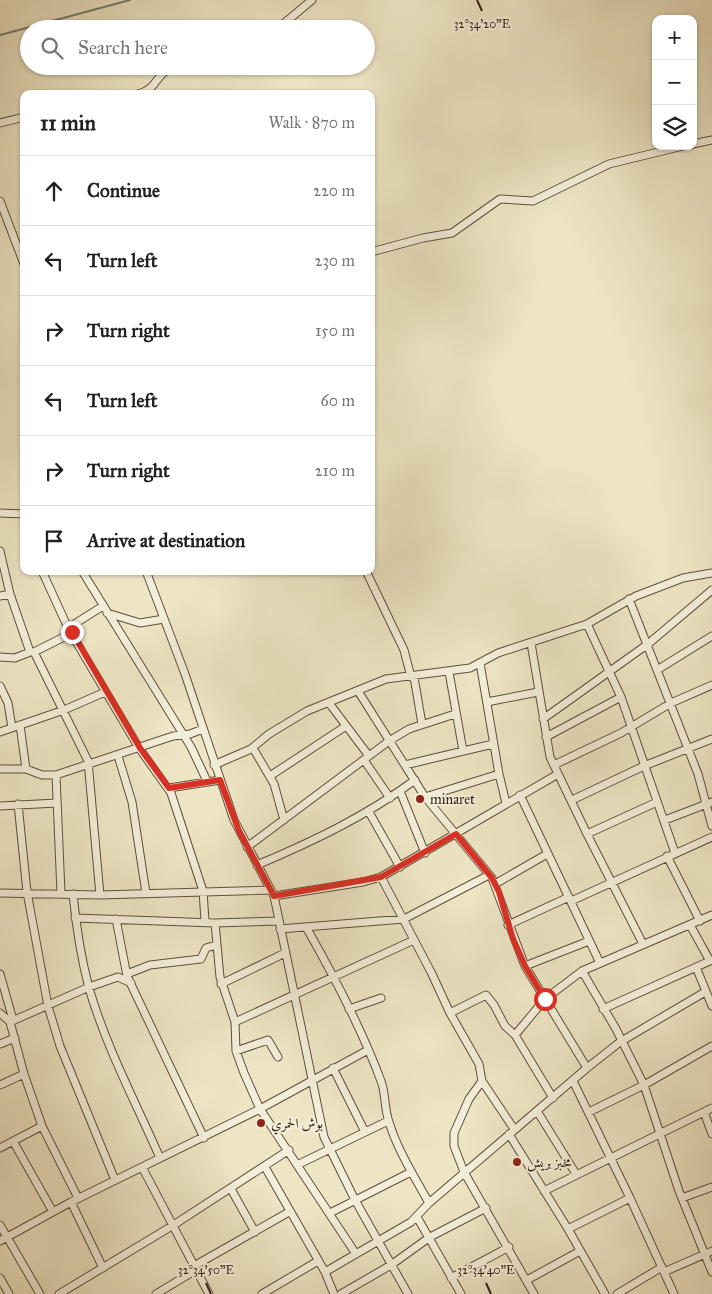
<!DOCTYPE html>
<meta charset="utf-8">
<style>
:root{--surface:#fff;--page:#f2f2f2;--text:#222;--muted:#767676;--line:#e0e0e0}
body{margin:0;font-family:"IM FELL Great Primer",Amiri,serif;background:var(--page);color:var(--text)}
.controls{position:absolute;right:15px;top:15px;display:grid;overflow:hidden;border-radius:10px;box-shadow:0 1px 4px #0004}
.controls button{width:45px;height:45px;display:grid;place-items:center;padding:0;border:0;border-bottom:1px solid var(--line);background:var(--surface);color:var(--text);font:25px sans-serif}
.stop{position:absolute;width:15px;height:15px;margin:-11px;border:4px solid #d93025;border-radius:50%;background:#fff}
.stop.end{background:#d93025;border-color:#fff;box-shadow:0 1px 5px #0008}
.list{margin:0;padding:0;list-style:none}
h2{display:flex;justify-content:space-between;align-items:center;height:65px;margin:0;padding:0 20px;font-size:21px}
h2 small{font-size:16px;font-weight:400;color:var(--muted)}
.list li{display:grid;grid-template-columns:32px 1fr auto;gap:15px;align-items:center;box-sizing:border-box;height:70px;padding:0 20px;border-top:1px solid var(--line)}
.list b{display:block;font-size:19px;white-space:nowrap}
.list em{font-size:16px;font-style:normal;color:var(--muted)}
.icon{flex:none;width:28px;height:28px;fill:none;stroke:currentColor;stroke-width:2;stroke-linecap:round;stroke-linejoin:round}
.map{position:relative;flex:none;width:712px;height:1294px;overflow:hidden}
.search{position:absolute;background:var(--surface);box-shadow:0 1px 4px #0004;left:20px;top:20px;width:355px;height:55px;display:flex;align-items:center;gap:12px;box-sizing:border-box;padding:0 18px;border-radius:28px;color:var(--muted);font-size:19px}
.panel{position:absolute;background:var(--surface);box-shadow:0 1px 4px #0004;left:20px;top:90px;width:355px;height:485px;border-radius:10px}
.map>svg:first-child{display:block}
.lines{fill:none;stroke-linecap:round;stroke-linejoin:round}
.stream{stroke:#707e6e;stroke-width:2}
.minor-casing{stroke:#614e3b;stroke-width:9}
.minor{stroke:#f3eed9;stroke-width:7}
.route{stroke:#d93025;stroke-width:6}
.ticks{fill:none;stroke:#321c0d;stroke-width:2}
.poi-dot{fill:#8f2418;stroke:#f3eed9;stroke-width:2}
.labels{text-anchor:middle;stroke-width:4;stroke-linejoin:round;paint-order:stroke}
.poi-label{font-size:14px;fill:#321c0d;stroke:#f3eed9;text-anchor:start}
.ticks-label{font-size:12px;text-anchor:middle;fill:#321c0d;stroke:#f3eed9;stroke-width:4;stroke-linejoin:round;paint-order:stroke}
</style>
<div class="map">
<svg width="712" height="1294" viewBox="0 0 712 1294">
<rect width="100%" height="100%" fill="#ede5c4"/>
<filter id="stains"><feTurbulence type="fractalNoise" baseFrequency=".004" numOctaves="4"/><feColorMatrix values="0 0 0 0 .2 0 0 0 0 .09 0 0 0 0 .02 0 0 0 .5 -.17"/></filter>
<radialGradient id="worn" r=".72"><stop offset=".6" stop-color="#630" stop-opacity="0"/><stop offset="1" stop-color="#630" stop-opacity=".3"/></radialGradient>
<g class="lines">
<path class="stream" d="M0,35L130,0"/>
<defs>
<path id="minor" d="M272,29L282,25L312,0
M138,94C160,88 153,74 176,66
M0,123L24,117
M693,144L712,140
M0,201L24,264
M371,252L423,238L452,233L500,199L533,201L609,164L683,146
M0,513L24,514
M0,551L10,594L30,652
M42,571L68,628L139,748L171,793L203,891L205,921
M82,571L191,747L207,781
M146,571L185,674L234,820L274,896L324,1137L355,1200L408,1294
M366,571L404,650L411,677
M0,596L10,594
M629,599L698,774L712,826
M107,613L140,623L164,619
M587,624L621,697L675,853
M68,628L103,606
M531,643L550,757L587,834L643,944
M34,652L88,761L100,895
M0,657L15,658L30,652H34L72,633
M480,663L499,774L506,803
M657,670L712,636
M449,672L463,751
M414,677L422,724
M0,686L8,703L12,728
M358,691L425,797L492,878L525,966L587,1068
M487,702L538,692
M329,703L369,756
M543,719L648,644L712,590
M20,725L26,769
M0,732L64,710L105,692
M546,737L621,697
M253,748L274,784L284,820
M118,756L132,802L146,893
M364,760L390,798
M214,765L251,749L269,734L307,711L386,679L470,668L498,653L587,624L636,596L683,578L712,573
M405,765L493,744
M554,765L621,733L671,703L712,685
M0,769H26L42,775H56L173,736L190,734L203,729
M56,775L61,893
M270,776L346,726
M169,788L220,780
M400,791L425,853
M520,795L600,963
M425,797L499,774
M572,800L644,766L712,739
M18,804L27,892L48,1006L60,1046L115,1180
M0,806L57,803
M369,812L400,867
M665,820L712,802
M587,834L657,802
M247,847L389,741L409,729L455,714
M667,856L700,921
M257,865C314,841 366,816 415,780
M381,877L431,972L450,1013L479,1064L482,1081L514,1129
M495,884L547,854
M0,893L100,895L271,890
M73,894C76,925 81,958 89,988C106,1047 136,1103 160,1158
M274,896L363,882L381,877L558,774
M571,901L712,837
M75,918L215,923L278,921
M116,919L127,976L204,1138
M215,923L220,977L235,1022L236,1051L244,1073L260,1109L356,1254
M508,925L569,897
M690,925L710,961
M306,927C334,976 361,1027 381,1081C386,1094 384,1108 389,1122C397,1149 415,1178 429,1203
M280,929L404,919L489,875
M525,966L589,941
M696,967L712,1006
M582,971L616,1029L644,1085L679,1191L712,1272
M0,974L13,1020
M127,974L150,965L201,959L206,948L216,945
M221,984L285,953
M349,1009L381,998
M603,1009L712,960
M0,1013L10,1022
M450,1013L486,995L494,1005L505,1026L515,1035L553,1098
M235,1022L414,940
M515,1035L545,999L582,971L712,915
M0,1044L15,1038
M236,1051L268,1040L278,1057
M333,1068L365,1132
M482,1081L469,1099L454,1133V1146L464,1172L534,1294
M573,1081L630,1198L674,1294
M0,1085L24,1074
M537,1111L576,1174
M589,1112L644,1085L712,1046
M704,1112L712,1134
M509,1134L568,1229L605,1294
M13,1141L53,1212
M0,1148L42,1126
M299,1164L388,1121
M142,1167L209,1294
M265,1167L325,1272L334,1294
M231,1189L255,1232
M544,1191L712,1108
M78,1198L42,1126L24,1074L10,1022L89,987L118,977L131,983
M682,1198L712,1187
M71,1202L103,1268
M330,1213L411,1172
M417,1217L461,1294
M0,1225L40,1294
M568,1229L630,1198
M0,1241L71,1202L260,1109L368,1050
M194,1266L289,1212
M325,1272L411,1222L429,1203L587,1068L620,1042L705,992
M664,1272L712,1251
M0,1278L9,1294
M451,1278L509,1247
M527,1280L580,1251
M59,1294L172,1226L289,1150
M156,1294L196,1270
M262,1294L318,1261
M341,1294L391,1265L430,1237L486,1208
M617,1294L662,1267"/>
</defs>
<use href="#minor" class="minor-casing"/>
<use href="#minor" class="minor"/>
</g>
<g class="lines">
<path class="route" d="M72,632L140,748L169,788L220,780L239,831L274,896L381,877L456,834L492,878L499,892L513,939L525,966L545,999"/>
</g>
<path class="ticks" d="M477,0L482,11M206,1283L211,1294M486,1283L491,1294"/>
<g class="poi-dot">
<circle cx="420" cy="799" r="5"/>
<circle cx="261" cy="1123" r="5"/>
<circle cx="517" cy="1162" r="5"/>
</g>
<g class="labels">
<g class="poi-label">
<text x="430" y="804">minaret</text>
<text x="271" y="1128">بوش الحمري</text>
<text x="527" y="1167">مخبز بريش</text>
</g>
</g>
<g class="ticks-label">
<text x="482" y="28">32°34'20"E</text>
<text x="206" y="1274">32°34'50"E</text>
<text x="486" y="1274">32°34'40"E</text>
</g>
<rect width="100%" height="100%" filter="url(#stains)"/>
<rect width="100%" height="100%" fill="url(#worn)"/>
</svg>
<div class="controls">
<button>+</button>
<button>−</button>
<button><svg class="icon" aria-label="layers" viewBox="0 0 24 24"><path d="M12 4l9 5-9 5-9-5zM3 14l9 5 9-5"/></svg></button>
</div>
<div class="stop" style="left:545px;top:999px"></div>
<div class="stop end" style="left:72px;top:632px"></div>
<div class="search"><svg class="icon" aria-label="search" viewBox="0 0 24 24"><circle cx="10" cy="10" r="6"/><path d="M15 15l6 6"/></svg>Search here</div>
<section class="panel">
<h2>11 min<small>Walk · 870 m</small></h2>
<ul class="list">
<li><svg class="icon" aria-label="ahead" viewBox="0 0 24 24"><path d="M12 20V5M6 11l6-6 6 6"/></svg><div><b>Continue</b></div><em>220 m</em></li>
<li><svg class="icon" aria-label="left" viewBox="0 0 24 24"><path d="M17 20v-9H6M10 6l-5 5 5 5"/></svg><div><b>Turn left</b></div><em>230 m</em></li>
<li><svg class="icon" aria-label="right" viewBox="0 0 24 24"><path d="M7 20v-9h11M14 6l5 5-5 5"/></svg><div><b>Turn right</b></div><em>150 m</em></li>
<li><svg class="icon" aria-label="left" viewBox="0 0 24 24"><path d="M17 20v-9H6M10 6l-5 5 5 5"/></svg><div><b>Turn left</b></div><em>60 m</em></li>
<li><svg class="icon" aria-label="right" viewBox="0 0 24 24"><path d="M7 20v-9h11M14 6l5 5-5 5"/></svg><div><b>Turn right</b></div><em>210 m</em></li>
<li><svg class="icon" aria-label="arrive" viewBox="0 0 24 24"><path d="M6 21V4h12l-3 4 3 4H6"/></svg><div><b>Arrive at destination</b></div></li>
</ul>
</section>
</div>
